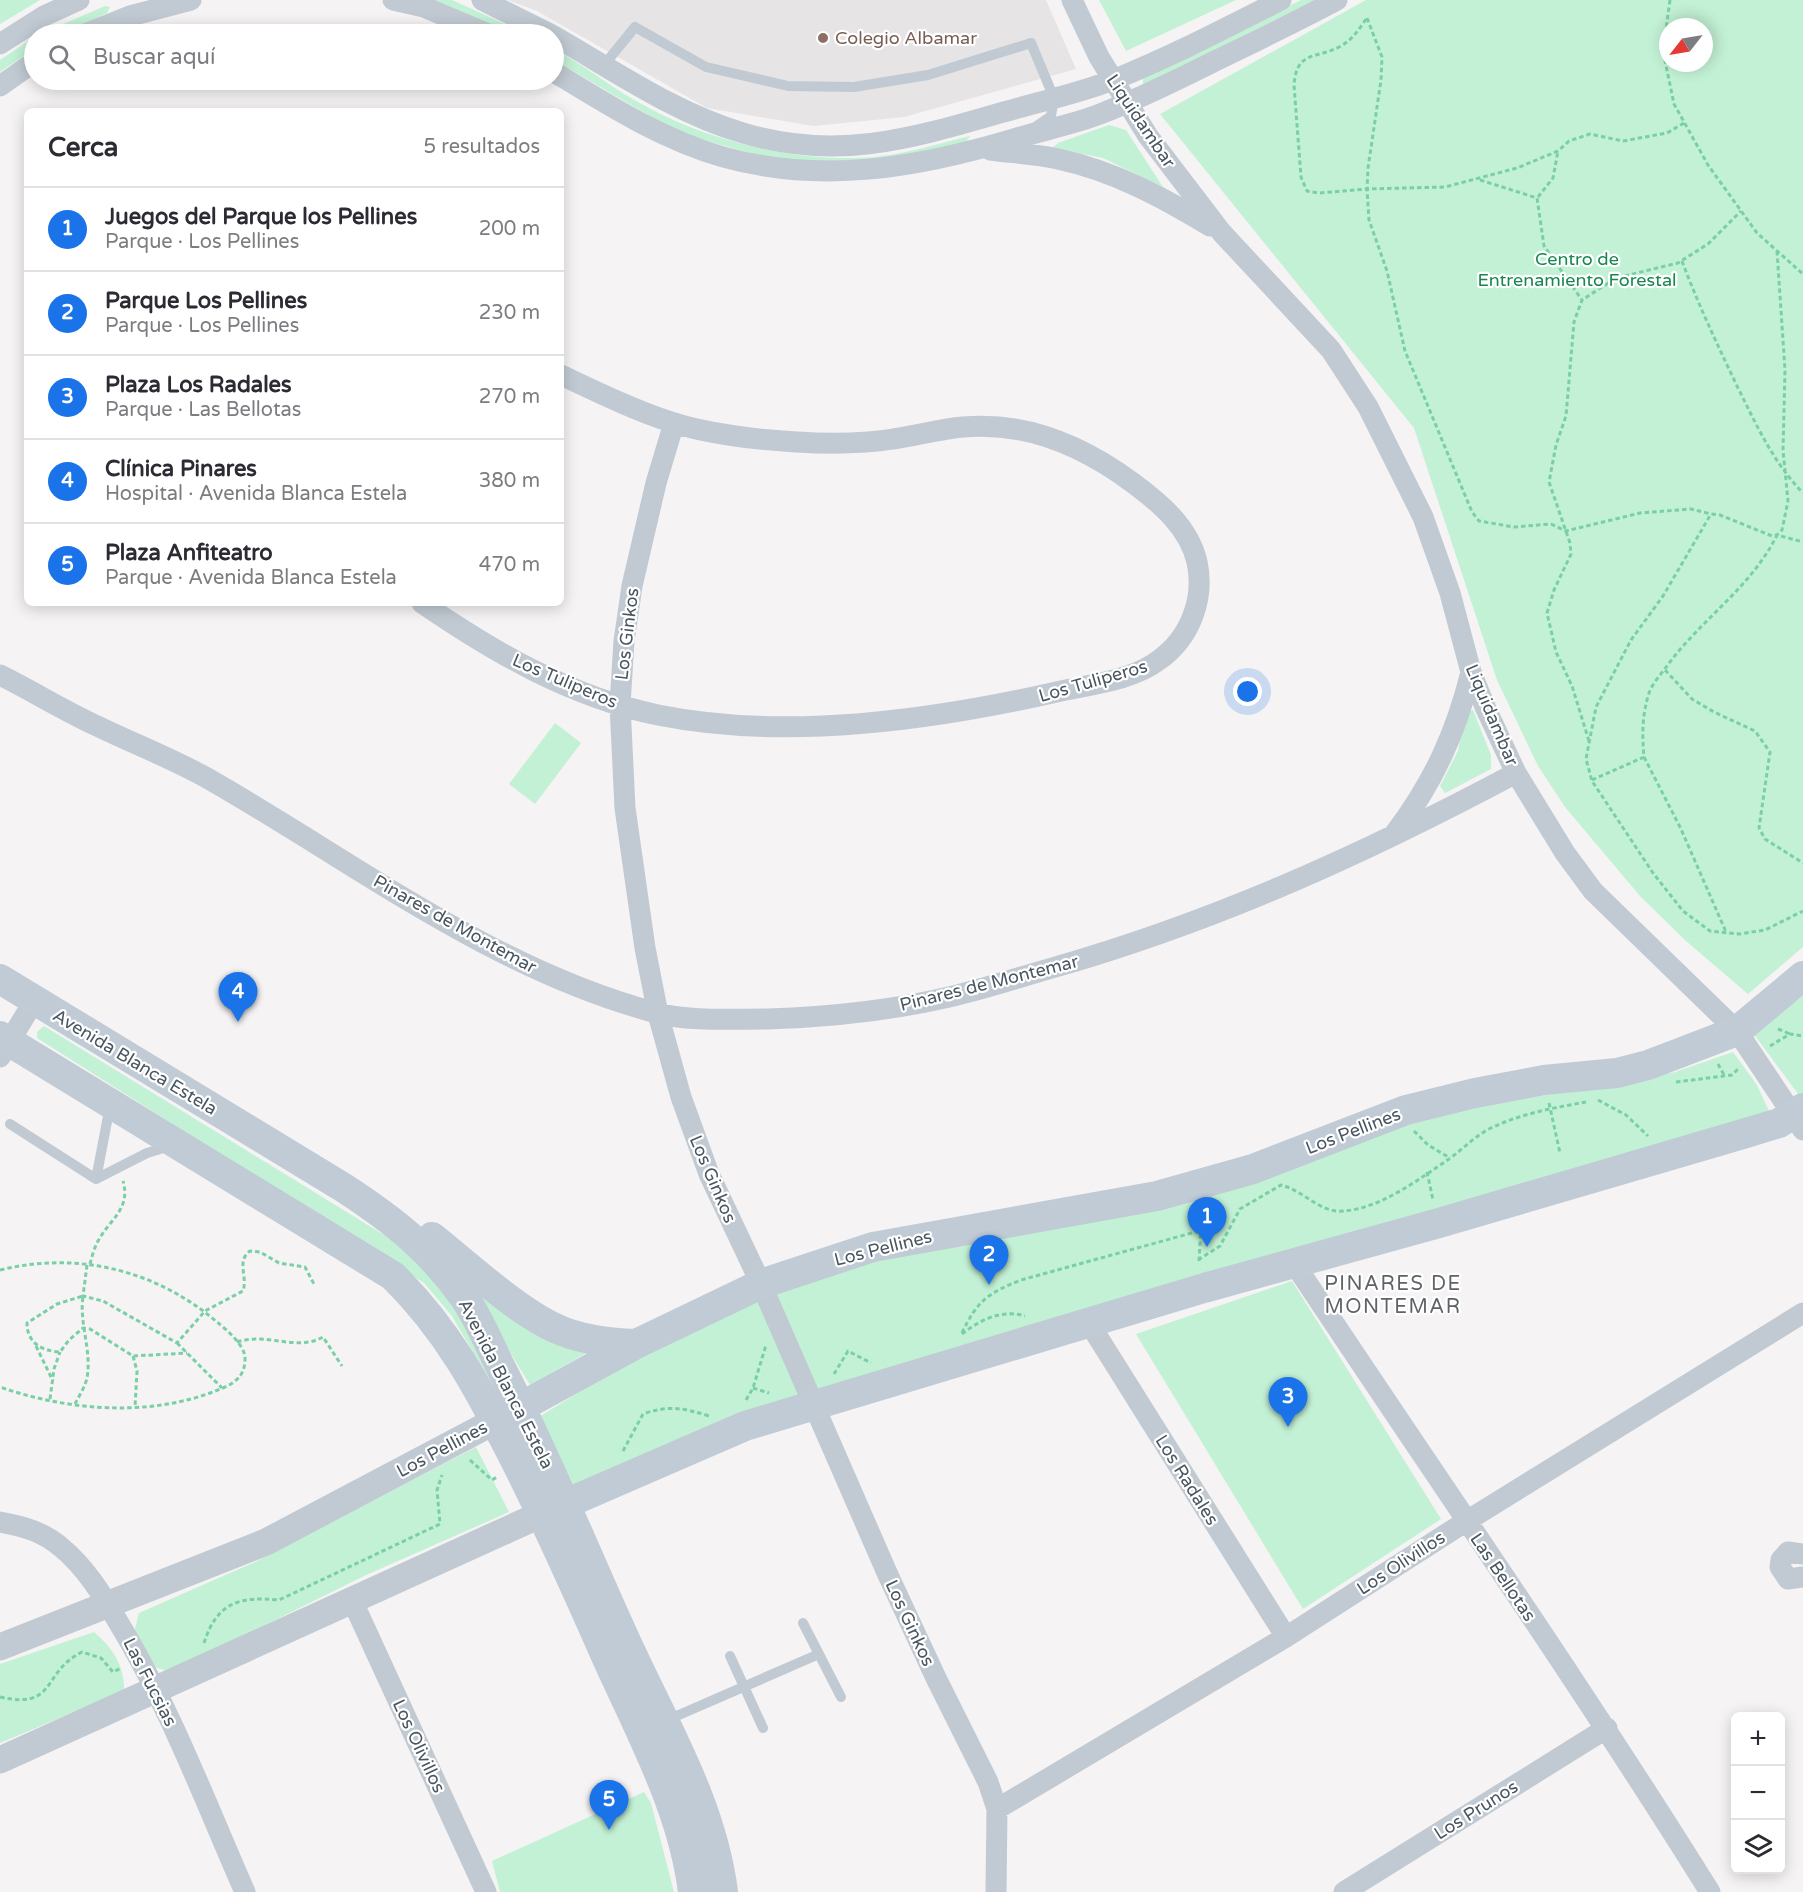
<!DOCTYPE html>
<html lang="es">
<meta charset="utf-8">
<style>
:root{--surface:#fff;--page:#f7f7f7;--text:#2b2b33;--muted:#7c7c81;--line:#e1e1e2;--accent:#1a73e8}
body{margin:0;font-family:"Varela Round",sans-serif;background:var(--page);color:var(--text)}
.controls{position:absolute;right:18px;bottom:18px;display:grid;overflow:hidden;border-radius:9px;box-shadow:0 3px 15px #0003}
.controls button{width:54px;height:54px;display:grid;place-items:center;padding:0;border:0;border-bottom:2px solid var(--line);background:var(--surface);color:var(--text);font:30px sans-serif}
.compass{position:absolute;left:1659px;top:18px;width:54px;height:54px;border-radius:50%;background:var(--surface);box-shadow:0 3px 15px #0003;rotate:239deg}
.you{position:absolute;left:1248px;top:692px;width:21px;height:21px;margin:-15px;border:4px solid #fff;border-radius:50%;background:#1a73e8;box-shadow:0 0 0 9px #1a73e833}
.badge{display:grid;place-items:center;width:39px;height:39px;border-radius:50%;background:var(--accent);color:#fff;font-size:20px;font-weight:700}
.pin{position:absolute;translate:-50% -50px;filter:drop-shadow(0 2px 3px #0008)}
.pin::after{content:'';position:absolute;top:32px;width:21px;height:18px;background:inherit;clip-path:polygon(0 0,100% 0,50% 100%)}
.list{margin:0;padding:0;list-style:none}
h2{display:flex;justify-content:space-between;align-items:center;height:78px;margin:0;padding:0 24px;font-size:26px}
h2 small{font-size:20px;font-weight:400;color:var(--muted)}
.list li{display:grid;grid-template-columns:39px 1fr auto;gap:18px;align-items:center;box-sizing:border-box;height:84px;padding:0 24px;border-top:2px solid var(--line)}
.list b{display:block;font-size:22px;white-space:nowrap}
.list p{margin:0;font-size:20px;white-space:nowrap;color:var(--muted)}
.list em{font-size:20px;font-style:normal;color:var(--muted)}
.icon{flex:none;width:33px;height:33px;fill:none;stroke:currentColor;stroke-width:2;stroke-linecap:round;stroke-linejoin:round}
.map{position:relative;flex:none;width:1803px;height:1892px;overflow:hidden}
.search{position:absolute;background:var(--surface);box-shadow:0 3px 15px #0003;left:24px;top:24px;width:540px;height:66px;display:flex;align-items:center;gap:15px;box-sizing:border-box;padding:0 21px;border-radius:33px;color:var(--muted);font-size:22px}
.panel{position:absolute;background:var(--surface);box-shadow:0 3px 15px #0003;left:24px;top:108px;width:540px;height:498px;border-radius:9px}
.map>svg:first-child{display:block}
.education{fill:#e6e4e5}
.green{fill:#c3f1d5;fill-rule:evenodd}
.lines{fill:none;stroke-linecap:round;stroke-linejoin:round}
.path{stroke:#7ad0a6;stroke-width:3;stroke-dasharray:4.5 3;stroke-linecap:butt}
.service{stroke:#c1cad2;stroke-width:10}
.minor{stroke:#c1cad2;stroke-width:21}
.tertiary{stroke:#c1cad2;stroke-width:27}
.secondary{stroke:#c1cbd6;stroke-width:30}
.education-dot{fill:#8d6e63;stroke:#fff;stroke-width:2}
.labels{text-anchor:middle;stroke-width:4.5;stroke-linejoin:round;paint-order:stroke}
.education-label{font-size:18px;fill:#785e54;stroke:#fff;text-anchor:start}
.street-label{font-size:18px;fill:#4a5661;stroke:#fff}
.park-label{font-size:18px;fill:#17864f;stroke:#fff}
.neighbourhood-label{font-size:20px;letter-spacing:1.5px;fill:#5f6368;stroke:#fff}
</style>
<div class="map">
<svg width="1803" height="1892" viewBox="0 0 1803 1892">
<rect width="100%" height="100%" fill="#f5f3f3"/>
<path class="education" d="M507,0H1046L1076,69L904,117L813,126L707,108L537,11Z"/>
<path class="green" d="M0,0H40L0,24Z
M427,0H452L527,34C493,34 459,10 427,0Z
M1099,0H1236L1126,51Z
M1301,0H1316L1143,85V78Z
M1366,0H1803V947L1748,994L1686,941L1640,896L1565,807L1538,766L1497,680L1414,428L1160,114ZM1668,27H1704V63H1668Z
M105,6L110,7L107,13L64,34H40Z
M34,37V49L0,72V60Z
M554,49C586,66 614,90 647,107C708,140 784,159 854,158C893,158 933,145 970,136L963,146L857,166L764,157L679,133L554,60Z
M1109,125L1126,130L1163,187L1103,158L1052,148L1058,143Z
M1473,710L1491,755V769L1445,793L1440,786L1458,751L1466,712Z
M555,723L581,743L535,804L509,784Z
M1803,996V1096L1801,1098L1753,1033Z
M44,1026L407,1249L458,1302L497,1394L452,1316L424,1283L37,1038V1032Z
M1733,1052L1757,1085L1769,1111L571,1492L539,1417L672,1334L839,1269L1477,1105L1614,1085L1675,1072Z
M1292,1281L1441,1519L1303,1609L1136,1334Z
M470,1286L592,1350L530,1385Z
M476,1447L509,1512L364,1576L170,1672L149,1665L133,1637L139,1613L255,1562Z
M94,1632C113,1648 125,1667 124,1691L0,1743V1664Z
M644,1792L651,1803L674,1892H500L492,1861Z"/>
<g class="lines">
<path class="path" d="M1670,0L1663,51L1674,104L1708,165L1757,233L1803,274
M1367,18L1382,57L1381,80L1368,168L1367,189L1319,193L1307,191L1301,177L1294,85C1297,49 1316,60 1341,46C1353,39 1359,29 1367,18Z
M1684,123L1667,133L1623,141L1590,134L1569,141L1558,151L1517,168L1445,187L1367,189L1369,220L1387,271L1405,351L1472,512L1479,521L1514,527L1551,524L1566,531L1640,513L1691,509L1711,514
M1480,180L1537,198L1544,246L1582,300
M1538,197L1553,178L1558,151
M1777,251L1785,370L1783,450L1788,501L1782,530L1777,535L1772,536L1720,515L1711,514L1663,596L1631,640L1596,707L1586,759L1592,781L1653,873L1683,911L1710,931L1739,934L1765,930L1803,911
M1682,261C1698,304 1718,346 1738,388C1757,426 1773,462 1803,493
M1665,670L1692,699L1714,712L1755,731L1770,752L1759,828L1765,839L1803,863
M1589,741L1572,686L1556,652L1547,613L1554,590L1571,554L1570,543L1549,482L1556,445L1566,416L1574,322L1582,300L1616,278L1678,263L1708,244L1741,211
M1644,757L1681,829L1726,932
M1592,780L1644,757C1642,735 1642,715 1649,693C1652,684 1661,674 1667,666C1701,619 1751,588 1777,535L1803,542
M1778,1029L1790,1034
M1770,1046L1790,1034L1803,1036
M1718,1064L1724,1075
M1676,1082L1732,1075L1738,1069
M1598,1100L1626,1115L1648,1136
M1549,1103L1560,1153
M1414,1131L1428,1145L1450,1158
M1427,1172L1433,1200
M1198,1260L1220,1246L1240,1209L1281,1185C1304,1191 1320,1213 1343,1211C1380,1209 1419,1179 1449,1159C1463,1149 1474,1137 1489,1129C1519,1114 1553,1108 1586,1102
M1199,1261L1202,1208
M90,1264C92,1257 94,1248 98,1241C110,1219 131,1209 123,1181
M87,1265L83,1296L103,1301L177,1343L205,1311L243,1291C248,1277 236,1261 250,1251L260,1252L279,1263L305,1267L314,1284
M0,1270C78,1251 156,1270 217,1322C227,1330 244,1345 245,1357C246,1381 228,1386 210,1393C144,1417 66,1410 0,1387
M962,1333C977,1301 988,1293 1021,1280L1199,1231
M962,1334C980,1320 1001,1309 1025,1316
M237,1342C268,1332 297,1352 323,1337L342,1366
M177,1343L222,1388
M36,1346L53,1381
M133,1356L137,1371L135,1407
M834,1374L848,1351L871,1363
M753,1388L769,1393
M50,1399L54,1369L60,1352
M746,1400L753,1388L766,1345
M75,1404C79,1396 85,1387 87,1378C92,1350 79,1324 83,1296L57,1304L27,1323C27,1343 42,1351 60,1352L69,1340L83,1328L90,1329L133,1356L187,1353
M623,1451L643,1414C668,1405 684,1408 709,1416
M470,1460L492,1480L497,1477
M204,1643C217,1602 240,1596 279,1600L440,1524L437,1490L442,1475
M0,1697C58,1710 41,1672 82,1652L101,1658L113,1672L121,1668"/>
<path class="service" d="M604,65L635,27L706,67L788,86L854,87L928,75L1031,43L1054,98L1051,116L1035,127
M10,1124L96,1179L110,1106
M96,1179L147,1153L170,1146
M803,1623L841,1697
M730,1656L763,1728
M665,1721L819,1654"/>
<path class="minor" d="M393,0L424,7L488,34
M482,0L550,34
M1072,0L1099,57L1148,136L1222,233L1331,350L1368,407L1423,517L1450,593L1471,672L1486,709L1516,773L1565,853L1593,891L1737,1031L1803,1130
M85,34L130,16L191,0
M554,36C615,71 675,113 743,133C837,161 910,139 1000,113C1038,102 1077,94 1113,80C1170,57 1226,28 1281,0
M0,44L44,16L79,0
M554,72C608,105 661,139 723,157C823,185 920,167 1017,138C1045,130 1074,124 1100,114C1139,99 1175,81 1211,63C1254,42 1296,22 1337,0
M0,86L34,62
M990,150C1012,153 1036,154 1058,159C1114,171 1162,197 1210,226
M674,423L656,483L632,586L624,641L620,705L625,808L645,948L658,1014L681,1097L709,1174L761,1284L888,1575L936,1678L988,1782L997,1809L996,1892
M422,603C495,653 571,697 658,715C787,741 934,720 1061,691C1093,684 1133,680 1159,660C1190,638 1205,599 1197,562C1189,527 1160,503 1133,483C1083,446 1027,421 963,427C939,429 916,436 893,439C862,444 828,444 797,442C759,440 707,434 671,422C634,410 597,392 561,375
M0,675C32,691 63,710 95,725C132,743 171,758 207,778C353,861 488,967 653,1012C688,1022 731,1019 768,1019C829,1017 889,1011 949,997C984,989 1017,978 1052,968C1217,921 1366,853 1516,773
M1395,833C1433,783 1456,733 1471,672
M0,1057L34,1001
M1294,1263C1433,1473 1577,1679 1710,1892
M1089,1323L1286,1637
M0,1522C23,1526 44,1532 62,1548C85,1567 102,1594 117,1620C169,1705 205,1801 245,1892
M1803,1554L1788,1552L1781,1560L1780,1567L1788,1579L1803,1577
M352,1600L486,1892
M997,1809L1286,1637L1465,1522L1803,1313
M1344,1892L1607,1728"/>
<path class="tertiary" d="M0,1647L266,1542L495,1421
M0,1760L542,1514"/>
<path class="secondary" d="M0,979L344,1188C393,1220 430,1249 464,1297C480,1320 491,1349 504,1374C546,1456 581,1542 619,1626C657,1713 711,1797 723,1892
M0,1036L393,1276C448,1330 479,1389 513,1456C546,1521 576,1588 605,1654C639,1730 683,1809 693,1892
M432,1237C466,1264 517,1311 555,1328C580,1340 609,1343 636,1344
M495,1421L636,1344L761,1284L873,1247L1157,1196L1253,1169L1406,1110L1475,1093L1544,1080L1617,1073L1648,1065L1737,1031L1803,976
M542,1514L745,1426L1204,1288L1439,1223L1746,1133L1779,1123L1803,1108"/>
</g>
<circle class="education-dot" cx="823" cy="38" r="6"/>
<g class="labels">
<g class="education-label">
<text x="835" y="44">Colegio Albamar</text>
</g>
<g class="street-label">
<text transform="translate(1141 121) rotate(56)" y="6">Liquidambar</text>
<text transform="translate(627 634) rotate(-83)" y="6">Los Ginkos</text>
<text transform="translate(565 681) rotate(23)" y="6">Los Tuliperos</text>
<text transform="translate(1093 681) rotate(-16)" y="6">Los Tuliperos</text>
<text transform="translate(1492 715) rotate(67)" y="6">Liquidambar</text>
<text transform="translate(455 924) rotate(29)" y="6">Pinares de Montemar</text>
<text transform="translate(989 983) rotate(-14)" y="6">Pinares de Montemar</text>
<text transform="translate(135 1062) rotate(31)" y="6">Avenida Blanca Estela</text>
<text transform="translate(1353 1131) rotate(-21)" y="6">Los Pellines</text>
<text transform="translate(713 1179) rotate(67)" y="6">Los Ginkos</text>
<text transform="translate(883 1248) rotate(-14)" y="6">Los Pellines</text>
<text transform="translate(506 1384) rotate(63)" y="6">Avenida Blanca Estela</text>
<text transform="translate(442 1449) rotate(-28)" y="6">Los Pellines</text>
<text transform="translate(1187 1480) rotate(58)" y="6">Los Radales</text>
<text transform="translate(1401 1563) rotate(-33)" y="6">Los Olivillos</text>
<text transform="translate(1503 1577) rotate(56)" y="6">Las Bellotas</text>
<text transform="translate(910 1623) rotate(65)" y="6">Los Ginkos</text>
<text transform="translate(150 1682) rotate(63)" y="6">Las Fucsias</text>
<text transform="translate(419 1746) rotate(65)" y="6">Los Olivillos</text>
<text transform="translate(1476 1810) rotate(-32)" y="6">Los Prunos</text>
</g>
<g class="park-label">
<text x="1577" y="265">Centro de<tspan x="1577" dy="21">Entrenamiento Forestal</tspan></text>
</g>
<g class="neighbourhood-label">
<text x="1393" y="1290">PINARES DE<tspan x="1393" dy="23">MONTEMAR</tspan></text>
</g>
</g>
</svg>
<div class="controls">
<button>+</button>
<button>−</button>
<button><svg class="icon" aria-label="layers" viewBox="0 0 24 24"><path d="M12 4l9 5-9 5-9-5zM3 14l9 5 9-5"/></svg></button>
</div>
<svg class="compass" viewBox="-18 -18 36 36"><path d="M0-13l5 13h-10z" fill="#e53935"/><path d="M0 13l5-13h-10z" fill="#7c7c81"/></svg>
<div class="you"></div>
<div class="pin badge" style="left:1207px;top:1247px">1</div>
<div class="pin badge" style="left:989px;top:1285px">2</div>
<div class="pin badge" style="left:1288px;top:1427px">3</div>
<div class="pin badge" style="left:238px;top:1022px">4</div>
<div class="pin badge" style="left:609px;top:1830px">5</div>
<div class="search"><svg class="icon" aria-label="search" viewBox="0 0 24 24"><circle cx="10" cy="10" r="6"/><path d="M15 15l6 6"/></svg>Buscar aquí</div>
<section class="panel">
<h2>Cerca<small>5 resultados</small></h2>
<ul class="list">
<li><span class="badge">1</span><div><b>Juegos del Parque los Pellines</b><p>Parque · Los Pellines</p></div><em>200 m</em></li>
<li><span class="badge">2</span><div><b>Parque Los Pellines</b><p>Parque · Los Pellines</p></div><em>230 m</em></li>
<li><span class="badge">3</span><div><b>Plaza Los Radales</b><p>Parque · Las Bellotas</p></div><em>270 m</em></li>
<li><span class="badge">4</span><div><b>Clínica Pinares</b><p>Hospital · Avenida Blanca Estela</p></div><em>380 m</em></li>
<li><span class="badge">5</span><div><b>Plaza Anfiteatro</b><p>Parque · Avenida Blanca Estela</p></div><em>470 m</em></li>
</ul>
</section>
</div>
